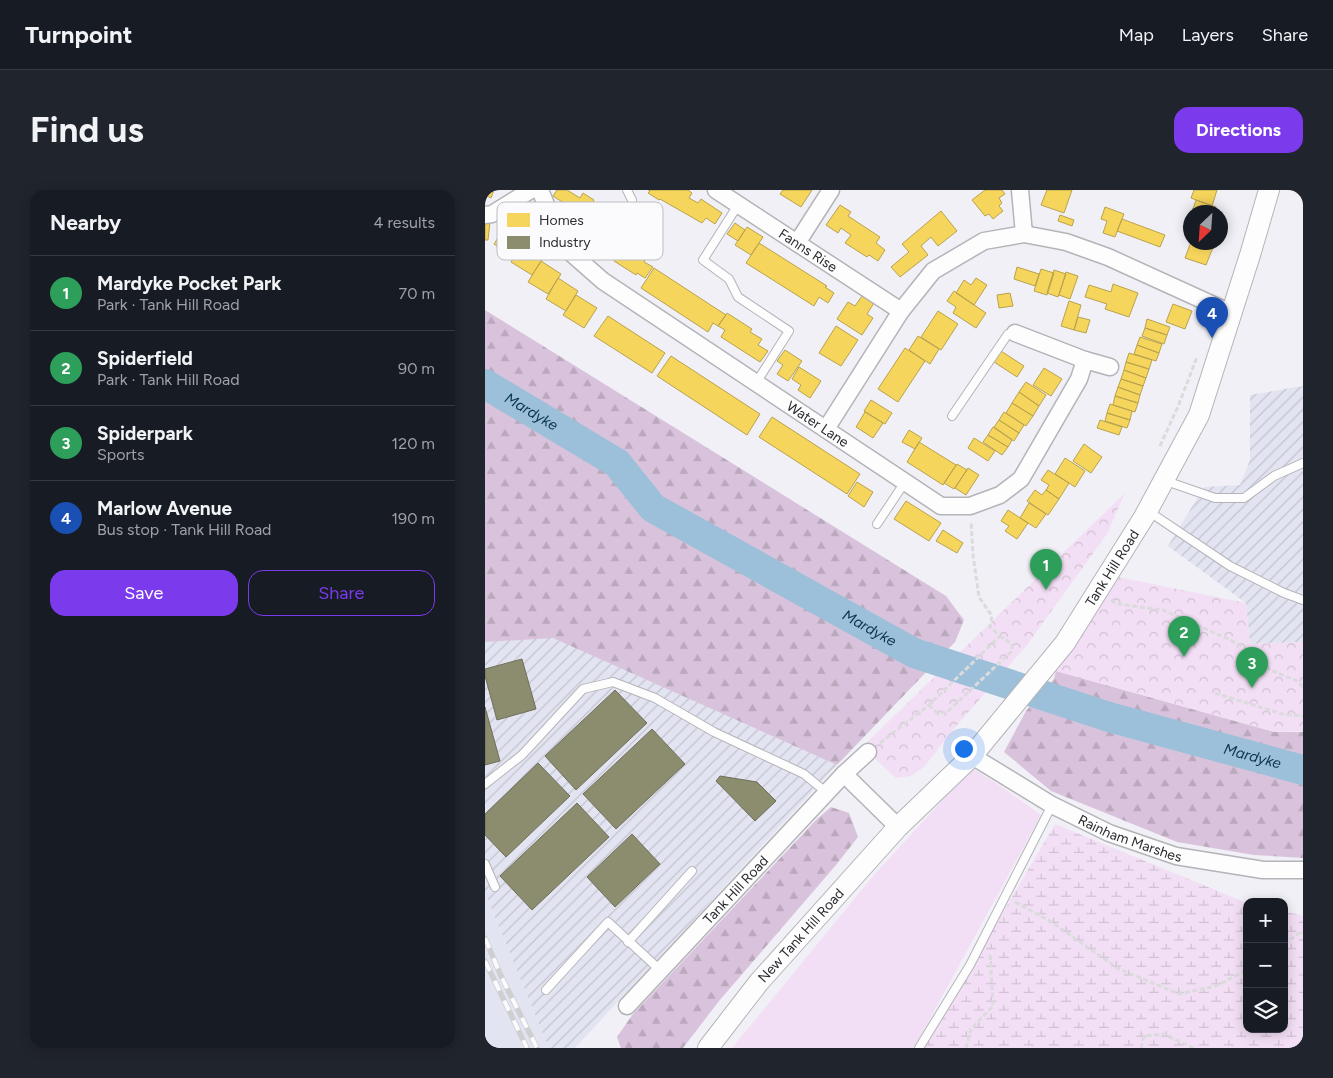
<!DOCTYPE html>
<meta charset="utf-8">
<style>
:root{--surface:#171b24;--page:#20242c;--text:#f1f3f6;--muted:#9ea1a6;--line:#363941;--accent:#7c3aed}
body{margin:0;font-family:Figtree,sans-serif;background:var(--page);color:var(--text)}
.controls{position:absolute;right:15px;bottom:15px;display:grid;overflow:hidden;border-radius:10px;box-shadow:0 2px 12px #0003}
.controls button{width:45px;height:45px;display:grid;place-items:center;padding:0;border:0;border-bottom:1px solid var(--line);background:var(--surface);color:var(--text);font:25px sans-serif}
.compass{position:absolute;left:698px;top:15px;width:45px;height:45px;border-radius:50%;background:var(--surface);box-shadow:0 2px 12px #0003;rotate:205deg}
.you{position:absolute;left:478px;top:558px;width:18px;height:18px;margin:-12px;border:4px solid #fff;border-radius:50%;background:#1a73e8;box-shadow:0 0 0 8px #1a73e833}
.badge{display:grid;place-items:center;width:32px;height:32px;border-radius:50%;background:var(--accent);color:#fff;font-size:16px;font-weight:700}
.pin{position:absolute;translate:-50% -41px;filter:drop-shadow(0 1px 2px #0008)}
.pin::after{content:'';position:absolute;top:26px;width:18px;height:15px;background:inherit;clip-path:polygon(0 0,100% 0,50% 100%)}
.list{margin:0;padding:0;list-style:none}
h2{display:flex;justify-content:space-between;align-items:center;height:65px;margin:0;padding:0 20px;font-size:21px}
h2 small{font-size:16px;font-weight:400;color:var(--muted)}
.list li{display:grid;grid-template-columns:32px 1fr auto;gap:15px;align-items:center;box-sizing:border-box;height:75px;padding:0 20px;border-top:1px solid var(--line)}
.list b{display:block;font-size:19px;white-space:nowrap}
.list p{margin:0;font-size:16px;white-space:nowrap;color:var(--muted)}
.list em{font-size:16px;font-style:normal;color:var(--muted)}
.actions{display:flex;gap:10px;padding:15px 20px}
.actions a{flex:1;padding:11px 0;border:1px solid var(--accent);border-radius:15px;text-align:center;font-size:18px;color:var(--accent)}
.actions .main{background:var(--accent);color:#fff}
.icon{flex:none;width:28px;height:28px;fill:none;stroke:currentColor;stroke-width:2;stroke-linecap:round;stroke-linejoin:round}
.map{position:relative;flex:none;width:818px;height:858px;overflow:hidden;border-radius:15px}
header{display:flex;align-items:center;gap:30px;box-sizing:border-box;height:70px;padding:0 25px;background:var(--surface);border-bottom:1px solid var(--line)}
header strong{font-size:24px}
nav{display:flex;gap:28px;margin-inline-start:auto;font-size:18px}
.intro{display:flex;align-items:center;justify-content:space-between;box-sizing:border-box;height:120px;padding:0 30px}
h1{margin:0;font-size:35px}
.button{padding:12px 22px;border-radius:15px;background:var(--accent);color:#fff;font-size:18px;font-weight:700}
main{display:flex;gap:30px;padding:0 30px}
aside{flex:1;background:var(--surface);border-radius:15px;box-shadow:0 2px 12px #0003}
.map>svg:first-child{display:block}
.built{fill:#e3e4f1}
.industrial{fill:url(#industrial-furrows)}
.grass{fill:#f3dff5}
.forest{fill:url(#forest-firs)}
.wetland{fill:url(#wetland-marsh)}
.park{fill:url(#park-crowns)}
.homes{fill:#f6d55c;stroke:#b9a24e}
.industry{fill:#8c8c6e;stroke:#6f6f5b}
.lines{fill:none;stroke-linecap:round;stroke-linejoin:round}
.river{stroke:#9cc0d9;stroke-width:30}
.service-casing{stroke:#b4b4b8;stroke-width:10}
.minor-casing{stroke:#b4b4b8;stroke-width:19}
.tertiary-casing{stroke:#b4b4b8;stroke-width:22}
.path{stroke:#dbdbdd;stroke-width:3;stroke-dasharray:5 2.5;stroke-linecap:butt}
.service{stroke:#fdfdfe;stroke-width:8}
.minor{stroke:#fdfdfe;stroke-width:16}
.tertiary{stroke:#fdfdfe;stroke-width:20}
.rail-casing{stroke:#cecfd1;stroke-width:5.5}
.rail{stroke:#fbfbfe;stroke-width:4;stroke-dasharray:11;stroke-linecap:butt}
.labels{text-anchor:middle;stroke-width:5;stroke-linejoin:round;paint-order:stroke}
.street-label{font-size:14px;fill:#2a2b2f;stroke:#fbfbfe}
.water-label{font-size:15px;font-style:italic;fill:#0b364e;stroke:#fbfbfe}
.key{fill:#fbfbfe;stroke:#bcbdc0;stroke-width:1}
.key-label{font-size:14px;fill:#2a2b2f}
</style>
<header>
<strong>Turnpoint</strong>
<nav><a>Map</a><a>Layers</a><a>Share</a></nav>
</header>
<div class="intro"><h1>Find us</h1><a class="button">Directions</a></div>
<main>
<aside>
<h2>Nearby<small>4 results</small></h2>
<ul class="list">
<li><span class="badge" style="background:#2e9e5b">1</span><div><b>Mardyke Pocket Park</b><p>Park · Tank Hill Road</p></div><em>70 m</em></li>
<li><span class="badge" style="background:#2e9e5b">2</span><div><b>Spiderfield</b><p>Park · Tank Hill Road</p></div><em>90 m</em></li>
<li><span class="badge" style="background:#2e9e5b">3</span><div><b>Spiderpark</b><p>Sports</p></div><em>120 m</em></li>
<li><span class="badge" style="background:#1a4fb4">4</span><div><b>Marlow Avenue</b><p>Bus stop · Tank Hill Road</p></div><em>190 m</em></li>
</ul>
<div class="actions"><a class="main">Save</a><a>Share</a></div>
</aside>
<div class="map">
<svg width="818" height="858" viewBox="0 0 818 858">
<defs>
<pattern id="industrial-furrows" width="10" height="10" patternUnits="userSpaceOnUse" patternTransform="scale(1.25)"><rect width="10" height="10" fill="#e3e4f1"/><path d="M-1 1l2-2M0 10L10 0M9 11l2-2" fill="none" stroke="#c3c4cf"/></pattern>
<pattern id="forest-firs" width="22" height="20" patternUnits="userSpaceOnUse" patternTransform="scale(1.25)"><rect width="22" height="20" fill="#d9c3dc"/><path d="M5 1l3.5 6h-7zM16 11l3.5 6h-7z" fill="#baa8bd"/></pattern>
<pattern id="wetland-marsh" width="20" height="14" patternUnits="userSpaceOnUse" patternTransform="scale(1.25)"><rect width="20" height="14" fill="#f3dff5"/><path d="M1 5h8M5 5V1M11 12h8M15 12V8" fill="none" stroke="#d0c0d2"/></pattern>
<pattern id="park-crowns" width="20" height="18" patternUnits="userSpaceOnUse" patternTransform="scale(1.25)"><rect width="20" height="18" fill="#f3dff5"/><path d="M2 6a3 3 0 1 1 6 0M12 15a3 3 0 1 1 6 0" fill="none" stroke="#d0c0d2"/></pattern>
</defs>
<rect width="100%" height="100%" fill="#f0f0f6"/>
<path class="built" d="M0,703L64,858H0Z"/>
<path class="industrial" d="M818,196V452L765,454L761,413L683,356L719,297L755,295L765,270V205Z
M68,447L352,575L90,858H64L0,703V452Z"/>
<path class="grass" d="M487,578L520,599L556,625L429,858H247L389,685Z"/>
<path class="forest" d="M0,120L461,406L479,430L470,452L352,575L68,448L0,452Z
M571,481L790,542H818V668L769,665L692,652L566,601L519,562L541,521L569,489Z
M346,617L364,623L373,647L351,675L234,811L198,858H136L132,847L148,824L332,629Z"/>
<path class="wetland" d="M570,634L762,713V839H799V722L818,725V858H438Z"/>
<path class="park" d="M640,303L622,344L542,455L468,540L439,577L426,586L411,588L377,557Z
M633,387L761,413L765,454L818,452V541L790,542L571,481Z"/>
<path class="homes" d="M0,0H9L6,8L0,5Z
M72,0H82L95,8L98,3L109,10L106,15L116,22L109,33L99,26L96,31L85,24L88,19L68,6Z
M163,0H203L207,3L204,8L213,13L216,9L237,23L230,34L221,28L217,33L175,9L174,10L163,3L165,1Z
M298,0H327L316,17L295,4Z
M500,0H517L520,4L514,8L517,13L514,16L518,21L508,29L504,24L500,26L487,10Z
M562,0H587L579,23L556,15Z
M709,0H732L727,16L706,8Z
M711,10L731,17L730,22H707Z
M355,15L366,22L363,26L395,47L391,53L400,60L393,71L384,65L382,67L360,53L366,45L356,38L353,43L341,35Z
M620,17L639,24L630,47L618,43L622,31L616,29Z
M456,21L472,41L453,56L446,47L436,56L443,65L415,87L406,77L424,62L417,54Z
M575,25L589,30L587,36L573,31Z
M637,29L680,45L675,57L632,41Z
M0,32H5L3,50H0Z
M250,33L260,40L253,51L242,44Z
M22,34L42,47L29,67L9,54Z
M262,37L278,47L266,65L250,55Z
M137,47L164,64L159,72L168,77L160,88L152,83L151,85L129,71L135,62L130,59Z
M40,51L61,64L47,85L26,72Z
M706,52H722L729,55L721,75L700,68Z
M274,53L342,96L340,97L349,103L343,113L334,107L329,116L261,73Z
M56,71L76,84L63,104L43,92Z
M532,77L554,84L550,96L529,89Z
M169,78L241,125L233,136L228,133L223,142L156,98Z
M556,79L569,83L562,105L549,101Z
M569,80L581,84L573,107L562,103Z
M581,82L593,86L585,109L574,105Z
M73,88L93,101L81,121L61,109Z
M491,88L502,95L489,115L471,103L479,90L486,95Z
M628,94L653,103L644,127L620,119L622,114L600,107L604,95L626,102Z
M469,101L501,123L491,138L468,123L471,117L462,111Z
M525,103L528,116L514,118L512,105Z
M91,105L112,118L99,138L78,125Z
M377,106L389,113L382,124L388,128L377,145L352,129L363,112L370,116Z
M584,111L596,115L589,140L576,136Z
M688,114L707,121L700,139L681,132Z
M453,121L473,134L456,160L436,147Z
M242,123L267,139L265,142L277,149L273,155L283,161L275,172L236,147L240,140L233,136Z
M123,126L180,163L167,183L109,146Z
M593,127L605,130L601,143L589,140Z
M662,129L685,137L682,145L660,138Z
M351,136L373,150L356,176L334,163Z
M660,138L682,145L679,154L657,146Z
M433,146L454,159L445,174L424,160Z
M655,147L677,154L674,163L652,155Z
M652,155L674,163L671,171L649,164Z
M420,158L440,171L413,212L393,199Z
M300,160L317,171L303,191L292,184L298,175L292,171Z
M516,161L539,176L532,187L509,172Z
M644,163L667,170L664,179L641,172Z
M186,166L275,224L262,245L172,186Z
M641,172L664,179L661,188L639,180Z
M314,177L336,191L325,208L313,200L316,195L307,189Z
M559,178L577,189L566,206L548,195Z
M639,180L661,188L658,196L636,189Z
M636,189L658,196L655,205L633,197Z
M541,192L561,205L554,216L534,202Z
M633,197L655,205L653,213L630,206Z
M534,202L554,216L548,226L527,213Z
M630,206L653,213L650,222L628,215Z
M386,210L407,223L400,234L379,221Z
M527,213L548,226L541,236L521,223Z
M625,214L647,221L645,230L622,223Z
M380,222L398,233L388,248L371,237Z
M519,222L539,235L534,243L514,230Z
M622,223L645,230L642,238L620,231Z
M287,227L375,284L362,304L274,247Z
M514,230L534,243L529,251L509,237Z
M615,230L637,237L634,245L612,238Z
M508,237L527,250L523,257L503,245Z
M424,240L437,248L430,259L417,252Z
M503,245L523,257L517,265L498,252Z
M489,248L510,261L503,271L483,258Z
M434,252L471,275L458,295L422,272Z
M599,254L617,267L606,283L588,271Z
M580,268L600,281L590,297L570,284Z
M472,274L482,280L469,299L459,293Z
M483,278L494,285L481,305L470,298Z
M563,280L584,293L574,309L561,300L564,295L556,290Z
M372,292L388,302L379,317L363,306Z
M550,300L557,305L561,300L574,309L563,325L542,311Z
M421,311L456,333L444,351L409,329Z
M544,313L561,324L551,338L535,328Z
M523,320L543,333L532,349L520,341L524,336L516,331Z
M458,340L478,353L472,363L451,351Z"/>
<path class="industry" d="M37,469L51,519L12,530L0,486V479Z
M130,500L162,533L91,600L60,566Z
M0,517L15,571L0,575Z
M167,539L200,574L131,639L98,604Z
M53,573L85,606L21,667L0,645V624Z
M235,586L272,592L291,611L270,631L231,591Z
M92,613L124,647L47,720L15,686Z
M147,644L175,674L130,717L102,687Z"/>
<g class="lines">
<path class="river" id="s1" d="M0,194L132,273L168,318L429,463L624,527L818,580"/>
<defs>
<path id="service" d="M142,0L147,10
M253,15L218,70L244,89L253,107L304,141L271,193
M467,226L523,144L530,143
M681,291L730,308H759L789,286L818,273
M663,321L745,376L799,403L818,410
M392,334L420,292
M0,594L37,565L98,499L128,492L170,508L229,542L319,584L342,603
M0,674L10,697
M143,752L207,681
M61,800L123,732L175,780
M434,858L485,775L567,615"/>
<g id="minor">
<path id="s2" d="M55,0L67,29L85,62L118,91L456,316H485L515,305L536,289L594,189L600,170"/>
<path id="s3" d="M231,0L416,121"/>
<path d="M535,0L539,44"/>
<path d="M0,25L7,24L46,0"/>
<path d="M312,53L346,0"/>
<path d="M530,143L600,170L625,177"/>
<path d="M341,239L416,121L448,81L499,51L539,44L581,52L623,67L746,123"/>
<path id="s4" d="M487,566L567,615L624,643L691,666L778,680H818"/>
<path d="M359,584L413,637"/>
<path id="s5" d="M142,816L359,584L383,562"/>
</g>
<g id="tertiary">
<path id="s6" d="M223,858L274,792L413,637L487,566L580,453L659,327L714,225L765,65L784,0"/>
</g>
</defs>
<use href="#service" class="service-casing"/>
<use href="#minor" class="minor-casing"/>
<use href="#tertiary" class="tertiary-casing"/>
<path class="path" d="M675,256L694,214L712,167
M626,410L633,414L678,420L743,449L766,461L783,479L812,491L818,497
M730,503L797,524L818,526
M444,515L451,522L461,523L527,461V454L515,446
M395,553L444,515L515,446L505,437L507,426L494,407L488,365L486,331
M530,712L565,731L634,779L694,804L731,796L762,780
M799,754L817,741L818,744
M481,858L486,839L508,816L505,763
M656,858L659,846L678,844L709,858"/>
<use href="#service" class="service"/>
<use href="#minor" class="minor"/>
<use href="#tertiary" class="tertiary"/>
<defs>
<path id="rail" d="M0,748L16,786L52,858
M0,771L42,858"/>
</defs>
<use href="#rail" class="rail-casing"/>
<use href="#rail" class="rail"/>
</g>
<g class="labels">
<g class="street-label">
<text dy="5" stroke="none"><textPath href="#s3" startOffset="110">Fanns Rise</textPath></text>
<text dy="5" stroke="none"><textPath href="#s2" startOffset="371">Water Lane</textPath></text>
<text dy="5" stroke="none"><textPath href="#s6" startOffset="629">Tank Hill Road</textPath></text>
<text dy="5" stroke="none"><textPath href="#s4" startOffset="179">Rainham Marshes</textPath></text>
<text dy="5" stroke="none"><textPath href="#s5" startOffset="159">Tank Hill Road</textPath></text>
<text dy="5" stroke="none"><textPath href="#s6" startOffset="146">New Tank Hill Road</textPath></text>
</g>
<g class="water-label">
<text dy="5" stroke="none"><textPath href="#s1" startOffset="54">Mardyke</textPath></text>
<text dy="5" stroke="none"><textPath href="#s1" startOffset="459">Mardyke</textPath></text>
<text dy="5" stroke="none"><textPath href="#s1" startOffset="864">Mardyke</textPath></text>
</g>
</g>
<rect x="12" y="12" width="166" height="58" rx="8" class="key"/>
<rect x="22" y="23" width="23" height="14" fill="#f6d55c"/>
<rect x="22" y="46" width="23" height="13" fill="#8c8c6e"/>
<g class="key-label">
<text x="54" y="35">Homes</text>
<text x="54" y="57">Industry</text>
</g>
</svg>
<div class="controls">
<button>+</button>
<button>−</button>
<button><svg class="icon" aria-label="layers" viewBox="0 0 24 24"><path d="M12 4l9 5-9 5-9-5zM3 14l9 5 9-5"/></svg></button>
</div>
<svg class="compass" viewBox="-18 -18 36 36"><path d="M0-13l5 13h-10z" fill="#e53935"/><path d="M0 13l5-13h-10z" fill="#9ea1a6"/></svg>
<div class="you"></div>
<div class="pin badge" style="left:561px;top:400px;background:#2e9e5b">1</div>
<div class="pin badge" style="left:699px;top:467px;background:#2e9e5b">2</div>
<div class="pin badge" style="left:767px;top:498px;background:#2e9e5b">3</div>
<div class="pin badge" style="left:727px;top:148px;background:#1a4fb4">4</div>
</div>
</main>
